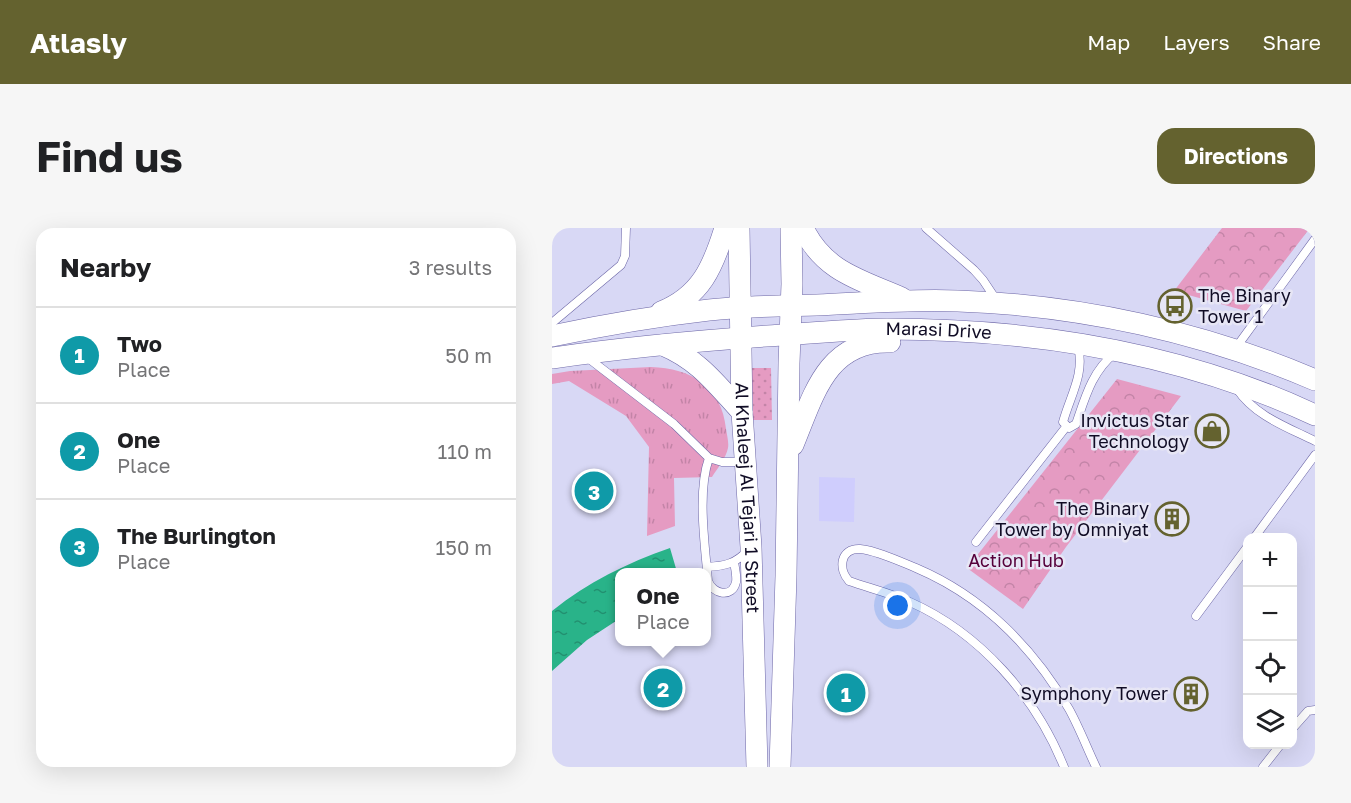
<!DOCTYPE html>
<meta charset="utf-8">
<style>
:root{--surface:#fff;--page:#f6f6f6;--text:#202124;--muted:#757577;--line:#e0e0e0;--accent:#64622f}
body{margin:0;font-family:"Golos Text",sans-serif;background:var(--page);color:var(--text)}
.controls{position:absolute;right:18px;bottom:18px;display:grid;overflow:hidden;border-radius:12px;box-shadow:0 6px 24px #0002}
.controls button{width:54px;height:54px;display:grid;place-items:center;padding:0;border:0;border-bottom:2px solid var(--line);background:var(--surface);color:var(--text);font:30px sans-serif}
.you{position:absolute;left:346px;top:378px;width:21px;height:21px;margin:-15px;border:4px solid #fff;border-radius:50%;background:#1a73e8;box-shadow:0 0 0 9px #1a73e833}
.badge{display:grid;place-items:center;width:39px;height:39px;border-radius:50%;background:var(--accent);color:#fff;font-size:20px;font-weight:700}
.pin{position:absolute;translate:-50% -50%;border:3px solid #fff;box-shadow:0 2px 6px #0006}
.popup{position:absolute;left:63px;top:340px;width:96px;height:78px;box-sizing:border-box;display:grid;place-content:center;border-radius:12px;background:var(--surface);filter:drop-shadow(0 2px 4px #0005);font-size:20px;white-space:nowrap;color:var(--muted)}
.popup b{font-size:22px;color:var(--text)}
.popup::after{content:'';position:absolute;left:50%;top:100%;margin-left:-12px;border:12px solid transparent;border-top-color:var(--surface)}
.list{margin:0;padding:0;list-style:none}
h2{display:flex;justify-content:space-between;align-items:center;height:78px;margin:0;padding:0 24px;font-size:26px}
h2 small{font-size:20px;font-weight:400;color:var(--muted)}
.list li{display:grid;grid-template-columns:39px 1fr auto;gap:18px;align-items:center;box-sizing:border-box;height:96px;padding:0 24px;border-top:2px solid var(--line)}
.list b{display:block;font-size:22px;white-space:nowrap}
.list p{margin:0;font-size:20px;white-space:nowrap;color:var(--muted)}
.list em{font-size:20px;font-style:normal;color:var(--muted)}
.icon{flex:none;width:33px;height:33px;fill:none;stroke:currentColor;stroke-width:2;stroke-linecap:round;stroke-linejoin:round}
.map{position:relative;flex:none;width:763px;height:539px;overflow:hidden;border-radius:18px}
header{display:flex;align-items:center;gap:36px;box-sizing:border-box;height:84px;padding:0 30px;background:var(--accent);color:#fff}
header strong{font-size:28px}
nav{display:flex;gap:33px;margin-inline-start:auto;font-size:21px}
.intro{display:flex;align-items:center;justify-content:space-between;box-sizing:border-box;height:144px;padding:0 36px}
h1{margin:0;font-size:42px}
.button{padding:15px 27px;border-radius:18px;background:var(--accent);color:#fff;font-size:21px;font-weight:700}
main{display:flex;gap:36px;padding:0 36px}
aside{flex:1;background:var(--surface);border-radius:18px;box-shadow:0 6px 24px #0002}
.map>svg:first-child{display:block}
.built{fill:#cfcdfd}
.grass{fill:url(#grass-tufts)}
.forest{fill:url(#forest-crowns)}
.garden{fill:url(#garden-dots)}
.water{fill:url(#water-ripples)}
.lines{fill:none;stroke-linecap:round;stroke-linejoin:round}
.lane-casing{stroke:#6d67a7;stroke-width:9}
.secondary-casing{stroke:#6d67a7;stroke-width:22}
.lane{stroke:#fff;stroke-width:8}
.secondary{stroke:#fff;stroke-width:21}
.labels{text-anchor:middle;stroke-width:5;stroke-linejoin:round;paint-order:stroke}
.poi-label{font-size:18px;fill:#100c25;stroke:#e7e6f5;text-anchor:end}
.street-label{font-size:18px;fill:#100c25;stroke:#e7e6f5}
.park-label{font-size:18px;fill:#56003a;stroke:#e7e6f5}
</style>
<header>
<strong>Atlasly</strong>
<nav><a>Map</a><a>Layers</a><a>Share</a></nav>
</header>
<div class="intro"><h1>Find us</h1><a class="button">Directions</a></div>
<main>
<aside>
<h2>Nearby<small>3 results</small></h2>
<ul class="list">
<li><span class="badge" style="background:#0f9aa8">1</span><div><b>Two</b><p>Place</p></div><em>50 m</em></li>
<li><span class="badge" style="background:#0f9aa8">2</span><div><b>One</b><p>Place</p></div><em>110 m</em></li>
<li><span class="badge" style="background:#0f9aa8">3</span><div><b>The Burlington</b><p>Place</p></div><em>150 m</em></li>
</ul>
</aside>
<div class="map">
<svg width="763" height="539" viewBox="0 0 763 539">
<defs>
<pattern id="grass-tufts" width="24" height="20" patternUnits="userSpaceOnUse" patternTransform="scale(1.5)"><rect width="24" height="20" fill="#e59bc2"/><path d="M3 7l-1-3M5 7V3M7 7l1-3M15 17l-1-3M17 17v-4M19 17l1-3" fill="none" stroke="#c384a7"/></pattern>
<pattern id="forest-crowns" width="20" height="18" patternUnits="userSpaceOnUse" patternTransform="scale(1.5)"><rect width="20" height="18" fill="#e59bc2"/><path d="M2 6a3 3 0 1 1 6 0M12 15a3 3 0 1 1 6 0" fill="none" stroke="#c384a7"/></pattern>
<pattern id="garden-dots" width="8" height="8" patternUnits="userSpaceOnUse" patternTransform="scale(1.5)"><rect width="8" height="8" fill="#e59bc2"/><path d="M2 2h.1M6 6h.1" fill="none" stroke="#c384a7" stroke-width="1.8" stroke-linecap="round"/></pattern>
<pattern id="water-ripples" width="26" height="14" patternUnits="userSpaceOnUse" patternTransform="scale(1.5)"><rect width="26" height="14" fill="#29b389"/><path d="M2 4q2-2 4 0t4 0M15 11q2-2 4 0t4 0" fill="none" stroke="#229070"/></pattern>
</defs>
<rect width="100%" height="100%" fill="#d8d8f5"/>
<path class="built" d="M267,249L303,250L302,294L267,293Z"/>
<path class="grass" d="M99,139C139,140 170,159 174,201C175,207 177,215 176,220C174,230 165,241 160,249L122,250L123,298L95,308L97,219L74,188L17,153L0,156V146L18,143Z"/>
<path class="forest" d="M670,0H758L694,83L622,63Z
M565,151L629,168L514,319L471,381L415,340Z"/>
<path class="garden" d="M199,140H219L220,192H200Z"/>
<path class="water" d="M118,320L125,344H68L67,391L35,412L0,443V383C36,354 75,335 118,320Z"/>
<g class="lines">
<defs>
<path id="lane" d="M374,0L422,42L431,52L445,73
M0,95L69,37L73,28L74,0
M526,119C533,146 518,168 511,194L517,200L524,196C533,170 540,143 563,125
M683,121L763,11
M36,130L122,196L157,230L170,234H191
M685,161C703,188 735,199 763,213
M157,230C145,264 153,317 156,353C161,366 180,371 184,354C185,348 183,340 182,334
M702,310L763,227
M424,314L514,199
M155,339C172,338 184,336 196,322
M644,388L696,318
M740,501L756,483L763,482
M512,539C484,469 428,405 358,374C338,365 317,360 297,353C286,341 288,320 308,321C326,323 347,333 364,340C430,368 481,419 517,481C527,499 535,520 544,539
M711,539L729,516"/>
<g id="secondary">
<path id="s1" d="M187,0L190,184L199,319L205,539"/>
<path d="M251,0C272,44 309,52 350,70"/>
<path d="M109,84C149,68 161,39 173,0"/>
<path d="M0,108C52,97 104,88 157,82C192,78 229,78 265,77C312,75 359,71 406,73C528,77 651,104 763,152"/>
<path d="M111,117C147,132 164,156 190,184"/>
<path id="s2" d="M0,130C76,119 153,112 230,107C265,105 300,101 335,101C482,101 628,124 763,187"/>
<path d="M241,217C261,169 274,112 338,114"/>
<path d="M228,539L234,348L237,135L240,56L239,0"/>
</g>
</defs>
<use href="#lane" class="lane-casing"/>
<use href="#secondary" class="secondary-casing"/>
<use href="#lane" class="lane"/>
<use href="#secondary" class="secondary"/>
</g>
<defs>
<symbol id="bus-ring" viewBox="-11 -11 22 22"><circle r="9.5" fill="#e7e6f5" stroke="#64622f" stroke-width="1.5"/><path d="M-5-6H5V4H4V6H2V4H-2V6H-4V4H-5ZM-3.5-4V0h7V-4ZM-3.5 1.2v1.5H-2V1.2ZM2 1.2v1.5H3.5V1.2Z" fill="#64622f"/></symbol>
<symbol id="shop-ring" viewBox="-11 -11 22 22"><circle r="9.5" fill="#e7e6f5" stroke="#64622f" stroke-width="1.5"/><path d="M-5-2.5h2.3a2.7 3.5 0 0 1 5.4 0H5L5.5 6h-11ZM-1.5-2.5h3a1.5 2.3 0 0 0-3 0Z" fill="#64622f"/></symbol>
<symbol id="building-ring" viewBox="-11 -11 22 22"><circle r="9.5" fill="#e7e6f5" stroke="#64622f" stroke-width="1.5"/><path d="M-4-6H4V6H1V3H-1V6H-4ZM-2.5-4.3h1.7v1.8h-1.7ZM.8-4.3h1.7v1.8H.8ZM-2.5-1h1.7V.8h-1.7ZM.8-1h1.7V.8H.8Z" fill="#64622f"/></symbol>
</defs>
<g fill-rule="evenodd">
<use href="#bus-ring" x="604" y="59" width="38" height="38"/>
<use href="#shop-ring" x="641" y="184" width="38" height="38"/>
<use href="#building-ring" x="601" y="272" width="38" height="38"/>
<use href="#building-ring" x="620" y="447" width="38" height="38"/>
</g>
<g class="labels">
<g class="poi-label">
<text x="646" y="74" text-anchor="start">The Binary<tspan x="646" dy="21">Tower 1</tspan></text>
<text x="637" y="199">Invictus Star<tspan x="637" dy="21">Technology</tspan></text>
<text x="597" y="287">The Binary<tspan x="597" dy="21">Tower by Omniyat</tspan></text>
<text x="616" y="472">Symphony Tower</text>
</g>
<g class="street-label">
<text dy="6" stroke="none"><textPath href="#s2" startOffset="388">Marasi Drive</textPath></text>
<text dy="6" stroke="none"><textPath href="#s1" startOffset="270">Al Khaleej Al Tejari 1 Street</textPath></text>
</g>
<g class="park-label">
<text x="464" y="339">Action Hub</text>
</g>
</g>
</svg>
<div class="controls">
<button>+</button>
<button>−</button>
<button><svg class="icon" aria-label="locate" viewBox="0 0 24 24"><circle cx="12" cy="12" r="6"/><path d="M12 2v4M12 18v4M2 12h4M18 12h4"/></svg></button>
<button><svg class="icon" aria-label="layers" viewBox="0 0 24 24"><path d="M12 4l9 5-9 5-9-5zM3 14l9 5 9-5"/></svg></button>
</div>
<div class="you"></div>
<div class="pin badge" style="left:294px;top:465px;background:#0f9aa8">1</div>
<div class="pin badge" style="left:111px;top:460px;background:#0f9aa8">2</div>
<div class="popup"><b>One</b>Place</div>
<div class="pin badge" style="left:42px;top:263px;background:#0f9aa8">3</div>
</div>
</main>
